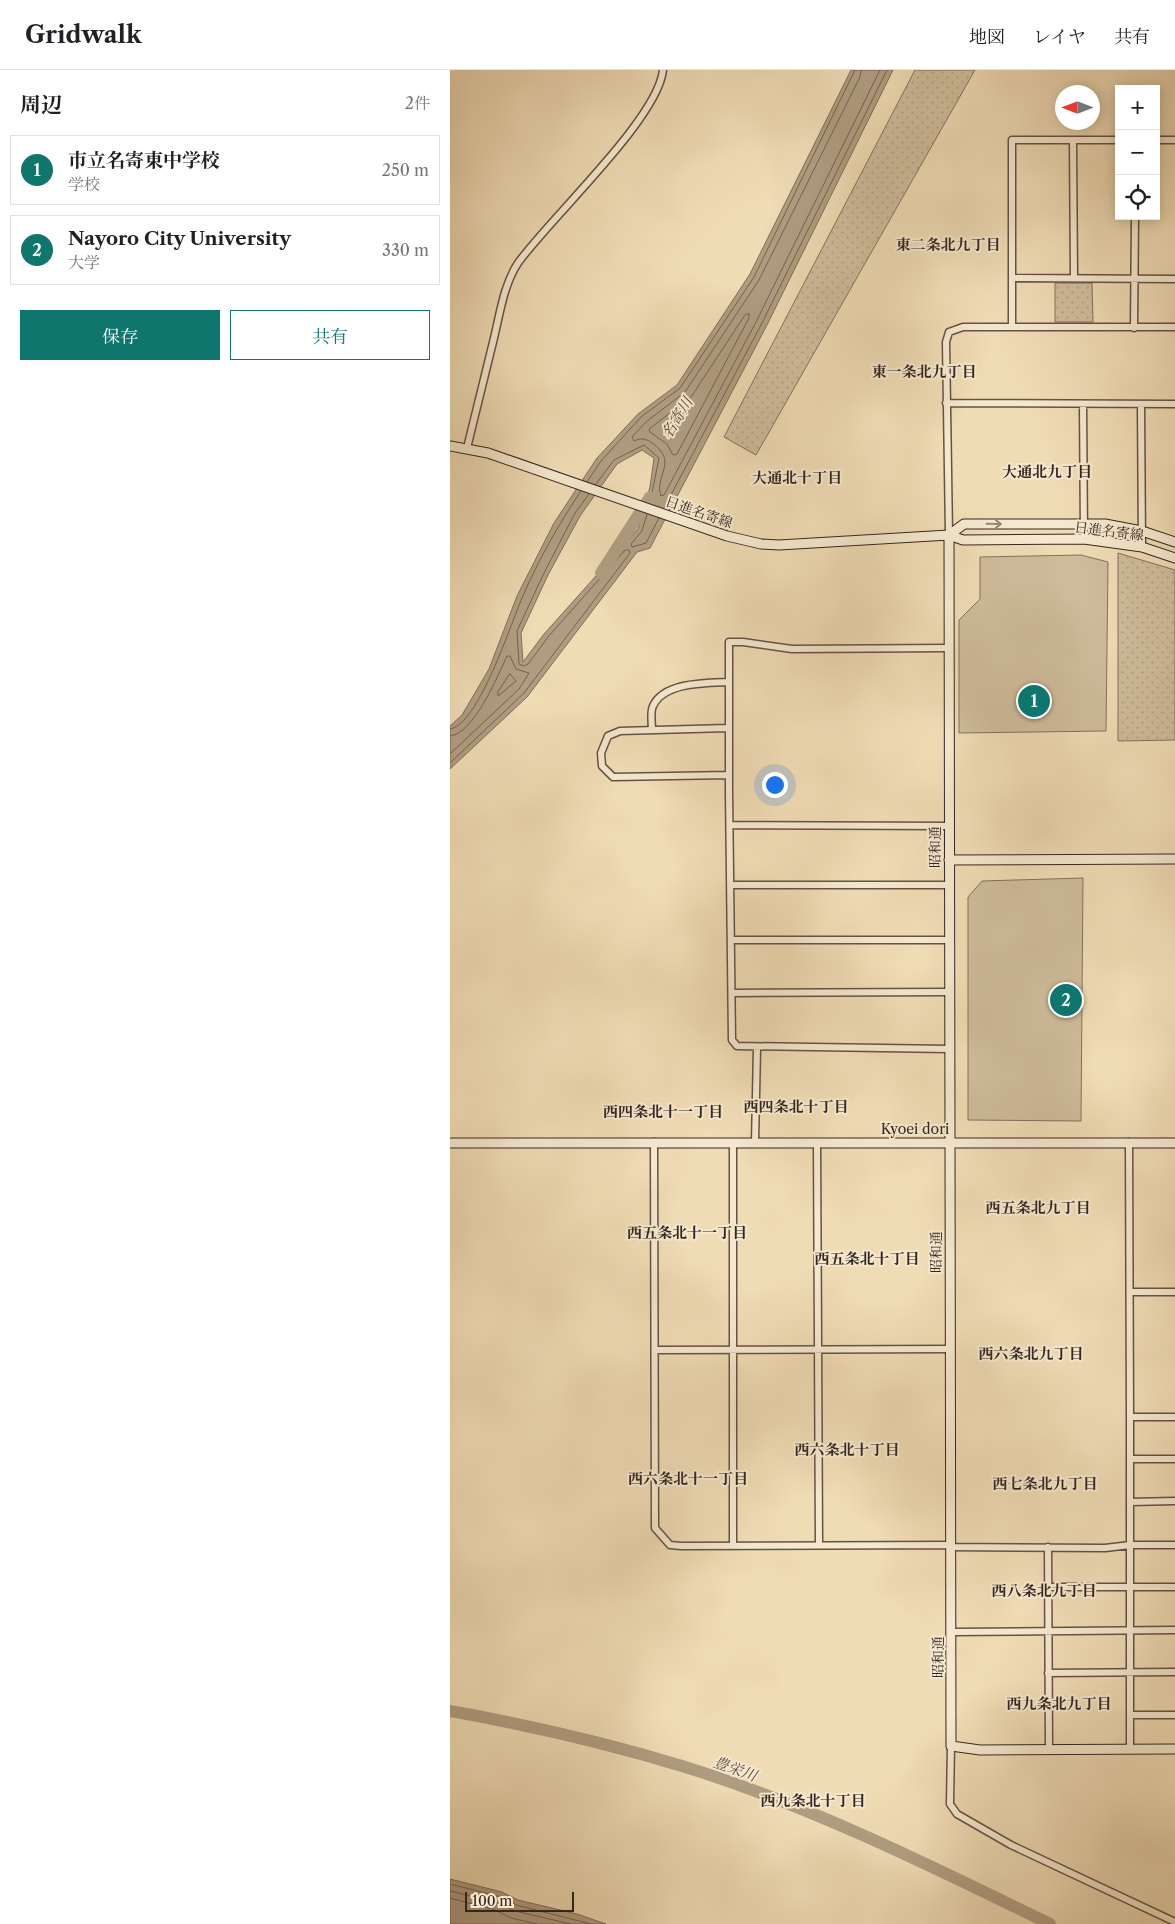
<!DOCTYPE html>
<html lang="ja">
<meta charset="utf-8">
<style>
:root{--surface:#fff;--page:#f6f6f6;--text:#202124;--muted:#757577;--line:#e0e0e0;--accent:#0f766e}
body{margin:0;font-family:"Libre Caslon Text","Noto Serif JP",serif;background:var(--page);color:var(--text)}
.controls{position:absolute;right:15px;top:15px;display:grid;overflow:hidden;border-radius:0px;box-shadow:0 2px 12px #0003}
.controls button{width:45px;height:45px;display:grid;place-items:center;padding:0;border:0;border-bottom:1px solid var(--line);background:var(--surface);color:var(--text);font:25px sans-serif}
.compass{position:absolute;left:605px;top:15px;width:45px;height:45px;border-radius:50%;background:var(--surface);box-shadow:0 2px 12px #0003;rotate:270deg}
.scale{position:absolute;left:15px;bottom:12px;width:109px;box-sizing:border-box;padding-left:5px;border:2px solid #35261f;border-top:0;font-size:14px;line-height:18px;white-space:nowrap;color:#35261f;-webkit-text-stroke:4px #f5e8ce;paint-order:stroke}
.you{position:absolute;left:324px;top:714px;width:18px;height:18px;margin:-12px;border:4px solid #fff;border-radius:50%;background:#1a73e8;box-shadow:0 0 0 8px #1a73e833}
.badge{display:grid;place-items:center;width:32px;height:32px;border-radius:50%;background:var(--accent);color:#fff;font-size:16px;font-weight:700}
.pin{position:absolute;translate:-50% -50%;border:2px solid #fff;box-shadow:0 1px 5px #0006}
.list{margin:0;padding:0;list-style:none}
h2{display:flex;justify-content:space-between;align-items:center;height:65px;margin:0;padding:0 20px;font-size:21px}
h2 small{font-size:16px;font-weight:400;color:var(--muted)}
.list li{display:grid;grid-template-columns:32px 1fr auto;gap:15px;align-items:center;box-sizing:border-box;height:70px;margin:0 10px 10px;padding:0 10px;border:1px solid var(--line);border-radius:0px}
.list b{display:block;font-size:19px;white-space:nowrap}
.list p{margin:0;font-size:16px;white-space:nowrap;color:var(--muted)}
.list em{font-size:16px;font-style:normal;color:var(--muted)}
.actions{display:flex;gap:10px;padding:15px 20px}
.actions a{flex:1;padding:11px 0;border:1px solid var(--accent);border-radius:0px;text-align:center;font-size:18px;color:var(--accent)}
.actions .main{background:var(--accent);color:#fff}
.icon{flex:none;width:28px;height:28px;fill:none;stroke:currentColor;stroke-width:2;stroke-linecap:round;stroke-linejoin:round}
.map{position:relative;flex:none;width:725px;height:1854px;overflow:hidden}
header{display:flex;align-items:center;gap:30px;box-sizing:border-box;height:70px;padding:0 25px;background:var(--surface);border-bottom:1px solid var(--line)}
header strong{font-size:24px}
nav{display:flex;gap:28px;margin-inline-start:auto;font-size:18px}
main{display:flex}
aside{flex:1;background:var(--surface)}
.map>svg:first-child{display:block}
.green{fill:url(#green-dots);stroke:#82715d}
.pitch{fill:#cfbc9b;stroke:#82715d}
.water{fill:#b09d81;stroke:#7f6d5a;fill-rule:evenodd}
.lines{fill:none;stroke-linecap:round;stroke-linejoin:round}
.shore{stroke:#726250;stroke-width:1}
.river{stroke:#b09d81;stroke-width:12}
.street-casing{stroke:#645344;stroke-width:9}
.secondary-casing{stroke:#35261f;stroke-width:11}
.street{stroke:#f5e8ce;stroke-width:6}
.secondary{stroke:#f5e8ce;stroke-width:9}
.oneway{stroke:#958776}
.labels{text-anchor:middle;stroke-width:4;stroke-linejoin:round;paint-order:stroke}
.street-label{font-size:14px;fill:#35261f;stroke:#f5e8ce}
.neighbourhood-label{font-size:15px;font-weight:bold;fill:#35261f;stroke:#f5e8ce}
.water-label{font-size:15px;font-style:italic;fill:#5a4a3c;stroke:#f5e8ce}
</style>
<header>
<strong>Gridwalk</strong>
<nav><a>地図</a><a>レイヤ</a><a>共有</a></nav>
</header>
<main>
<aside>
<h2>周辺<small>2件</small></h2>
<ul class="list">
<li><span class="badge">1</span><div><b>市立名寄東中学校</b><p>学校</p></div><em>250 m</em></li>
<li><span class="badge">2</span><div><b>Nayoro City University</b><p>大学</p></div><em>330 m</em></li>
</ul>
<div class="actions"><a class="main">保存</a><a>共有</a></div>
</aside>
<div class="map">
<svg width="725" height="1854" viewBox="0 0 725 1854">
<defs>
<pattern id="green-dots" width="8" height="8" patternUnits="userSpaceOnUse" patternTransform="scale(1.25)"><rect width="8" height="8" fill="#cfbc9b"/><path d="M2 2h.1M6 6h.1" fill="none" stroke="#b2a185" stroke-width="1.8" stroke-linecap="round"/></pattern>
</defs>
<rect width="100%" height="100%" fill="#efdbb4"/>
<filter id="stains"><feTurbulence type="fractalNoise" baseFrequency=".004" numOctaves="4"/><feColorMatrix values="0 0 0 0 .2 0 0 0 0 .09 0 0 0 0 .02 0 0 0 .5 -.17"/></filter>
<radialGradient id="worn" r=".72"><stop offset=".6" stop-color="#630" stop-opacity="0"/><stop offset="1" stop-color="#630" stop-opacity=".3"/></radialGradient>
<path class="green" d="M465,0H525L306,385L274,367Z
M605,213H642L643,252H605Z
M668,483L725,500V670L668,671Z"/>
<path class="pitch" d="M631,485L658,492L656,661L509,663V550L530,529V487Z
M633,808L631,1051L518,1050V827L532,811Z"/>
<path class="water" d="M401,0H443L316,257L200,478L187,482L77,627L0,699V656L12,645L39,599L67,526L104,453L147,388L188,344L227,315L300,204ZM192,380L204,388L200,417L188,459L94,564L73,592L71,563L98,505L130,446L167,394Z
M0,1809L52,1822L68,1830L127,1844L156,1854H0Z"/>
<g class="lines">
<path class="shore" d="M411,0L410,7L309,210L235,322L196,352L182,367L184,371C191,368 195,368 202,373C229,392 204,405 211,426L214,425L306,252L430,0
M299,244V248L227,384L223,385L217,374L200,362L199,359L241,327L295,245Z
M137,412L151,391L191,347L230,318L304,207L405,0
M146,414L164,390L194,375L209,388L200,433
M214,438L311,255L437,0
M197,444L192,461L181,474L182,477L196,473L209,448
M60,604L66,611L48,626V622Z
M0,659C28,656 61,553 72,528C88,491 108,455 131,421
M0,666C24,664 48,605 57,586H60L66,599L79,603L69,619L0,684
M0,693L74,623L180,483L179,480H175L98,567L78,594L74,596L69,594L67,561L94,503L125,443L139,424
M0,1814L51,1827L66,1835L141,1854
M0,1821L48,1833L65,1841L121,1854
M0,1828L45,1840L61,1848L87,1854"/>
<path class="river" d="M151,503L200,427
M0,1641C78,1655 156,1673 232,1696C359,1735 481,1796 600,1854"/>
<defs>
<path id="street" d="M706,70H725
M623,71L624,208
M562,208L725,209
M562,257V70H669
M684,258L685,146
M496,333L725,334
M633,334L634,469
M691,334L692,477
M17,378C26,342 35,305 44,268C50,243 54,214 68,193C100,148 208,49 213,0
M499,465L496,272L499,262L513,257H725
M498,578L342,579L293,572H279V723L282,970L287,976L500,979
M278,658L170,661L158,666L151,683L152,696L163,707L279,705
M202,660C202,653 200,642 203,636C214,612 256,613 279,612
M280,755L499,756
M281,815H499
M281,870H499
M282,923L500,922
M204,1072L205,1458L220,1475L231,1476L500,1475
M679,1072L680,1347
M283,1073V1475
M305,1073L307,978
M367,1073L369,1474
M680,1222H725
M205,1280L500,1279
M680,1389H725
M680,1432L725,1431
M500,1477L655,1478L680,1475H725
M598,1477L599,1680
M598,1517H725
M502,1562L725,1560
M598,1603L725,1602
M680,1645H725
M501,1676L500,1734L507,1744L561,1775L725,1852
M680,1679V1347H725"/>
<path id="secondary" d="M0,376L38,383L277,466L311,474L329,475L499,465L513,470L634,469L692,477L725,488
M499,465L501,1676L530,1680L725,1679
M499,465L514,454H655L692,461L725,472
M499,790L725,789
M0,1073H725"/>
</defs>
<use href="#street" class="street-casing"/>
<use href="#secondary" class="secondary-casing"/>
<use href="#street" class="street"/>
<use href="#secondary" class="secondary"/>
</g>
<defs><path id="oneway-shaft" d="M-6 0H5M1.5-3L5.5 0L1.5 3" fill="none" stroke-width="1.6" stroke-linecap="round" stroke-linejoin="round" transform="scale(1.25)"/></defs>
<use class="oneway" href="#oneway-shaft" transform="translate(544 454) rotate(1)"/>
<g class="labels">
<g class="street-label">
<text transform="translate(249 442) rotate(19)" y="5">日進名寄線</text>
<text transform="translate(659 461) rotate(7)" y="5">日進名寄線</text>
<text transform="translate(485 777) rotate(-90)" y="5">昭和通</text>
<text x="465" y="1064">Kyoei dori</text>
<text transform="translate(486 1182) rotate(-90)" y="5">昭和通</text>
<text transform="translate(488 1587) rotate(-90)" y="5">昭和通</text>
</g>
<g class="neighbourhood-label">
<text x="498" y="180">東二条北九丁目</text>
<text x="474" y="307">東一条北九丁目</text>
<text x="597" y="407">大通北九丁目</text>
<text x="347" y="413">大通北十丁目</text>
<text x="346" y="1042">西四条北十丁目</text>
<text x="213" y="1047">西四条北十一丁目</text>
<text x="588" y="1143">西五条北九丁目</text>
<text x="237" y="1168">西五条北十一丁目</text>
<text x="417" y="1194">西五条北十丁目</text>
<text x="581" y="1289">西六条北九丁目</text>
<text x="397" y="1385">西六条北十丁目</text>
<text x="238" y="1414">西六条北十一丁目</text>
<text x="595" y="1419">西七条北九丁目</text>
<text x="594" y="1526">西八条北九丁目</text>
<text x="609" y="1639">西九条北九丁目</text>
<text x="363" y="1736">西九条北十丁目</text>
</g>
<g class="water-label">
<text transform="translate(227 348) rotate(-59)" y="5">名寄川</text>
<text transform="translate(285 1699) rotate(20)" y="5">豊栄川</text>
</g>
</g>
<rect width="100%" height="100%" filter="url(#stains)"/>
<rect width="100%" height="100%" fill="url(#worn)"/>
</svg>
<div class="controls">
<button>+</button>
<button>−</button>
<button><svg class="icon" aria-label="locate" viewBox="0 0 24 24"><circle cx="12" cy="12" r="6"/><path d="M12 2v4M12 18v4M2 12h4M18 12h4"/></svg></button>
</div>
<svg class="compass" viewBox="-18 -18 36 36"><path d="M0-13l5 13h-10z" fill="#e53935"/><path d="M0 13l5-13h-10z" fill="#757577"/></svg>
<div class="scale">100 m</div>
<div class="you"></div>
<div class="pin badge" style="left:584px;top:631px">1</div>
<div class="pin badge" style="left:616px;top:930px">2</div>
</div>
</main>
